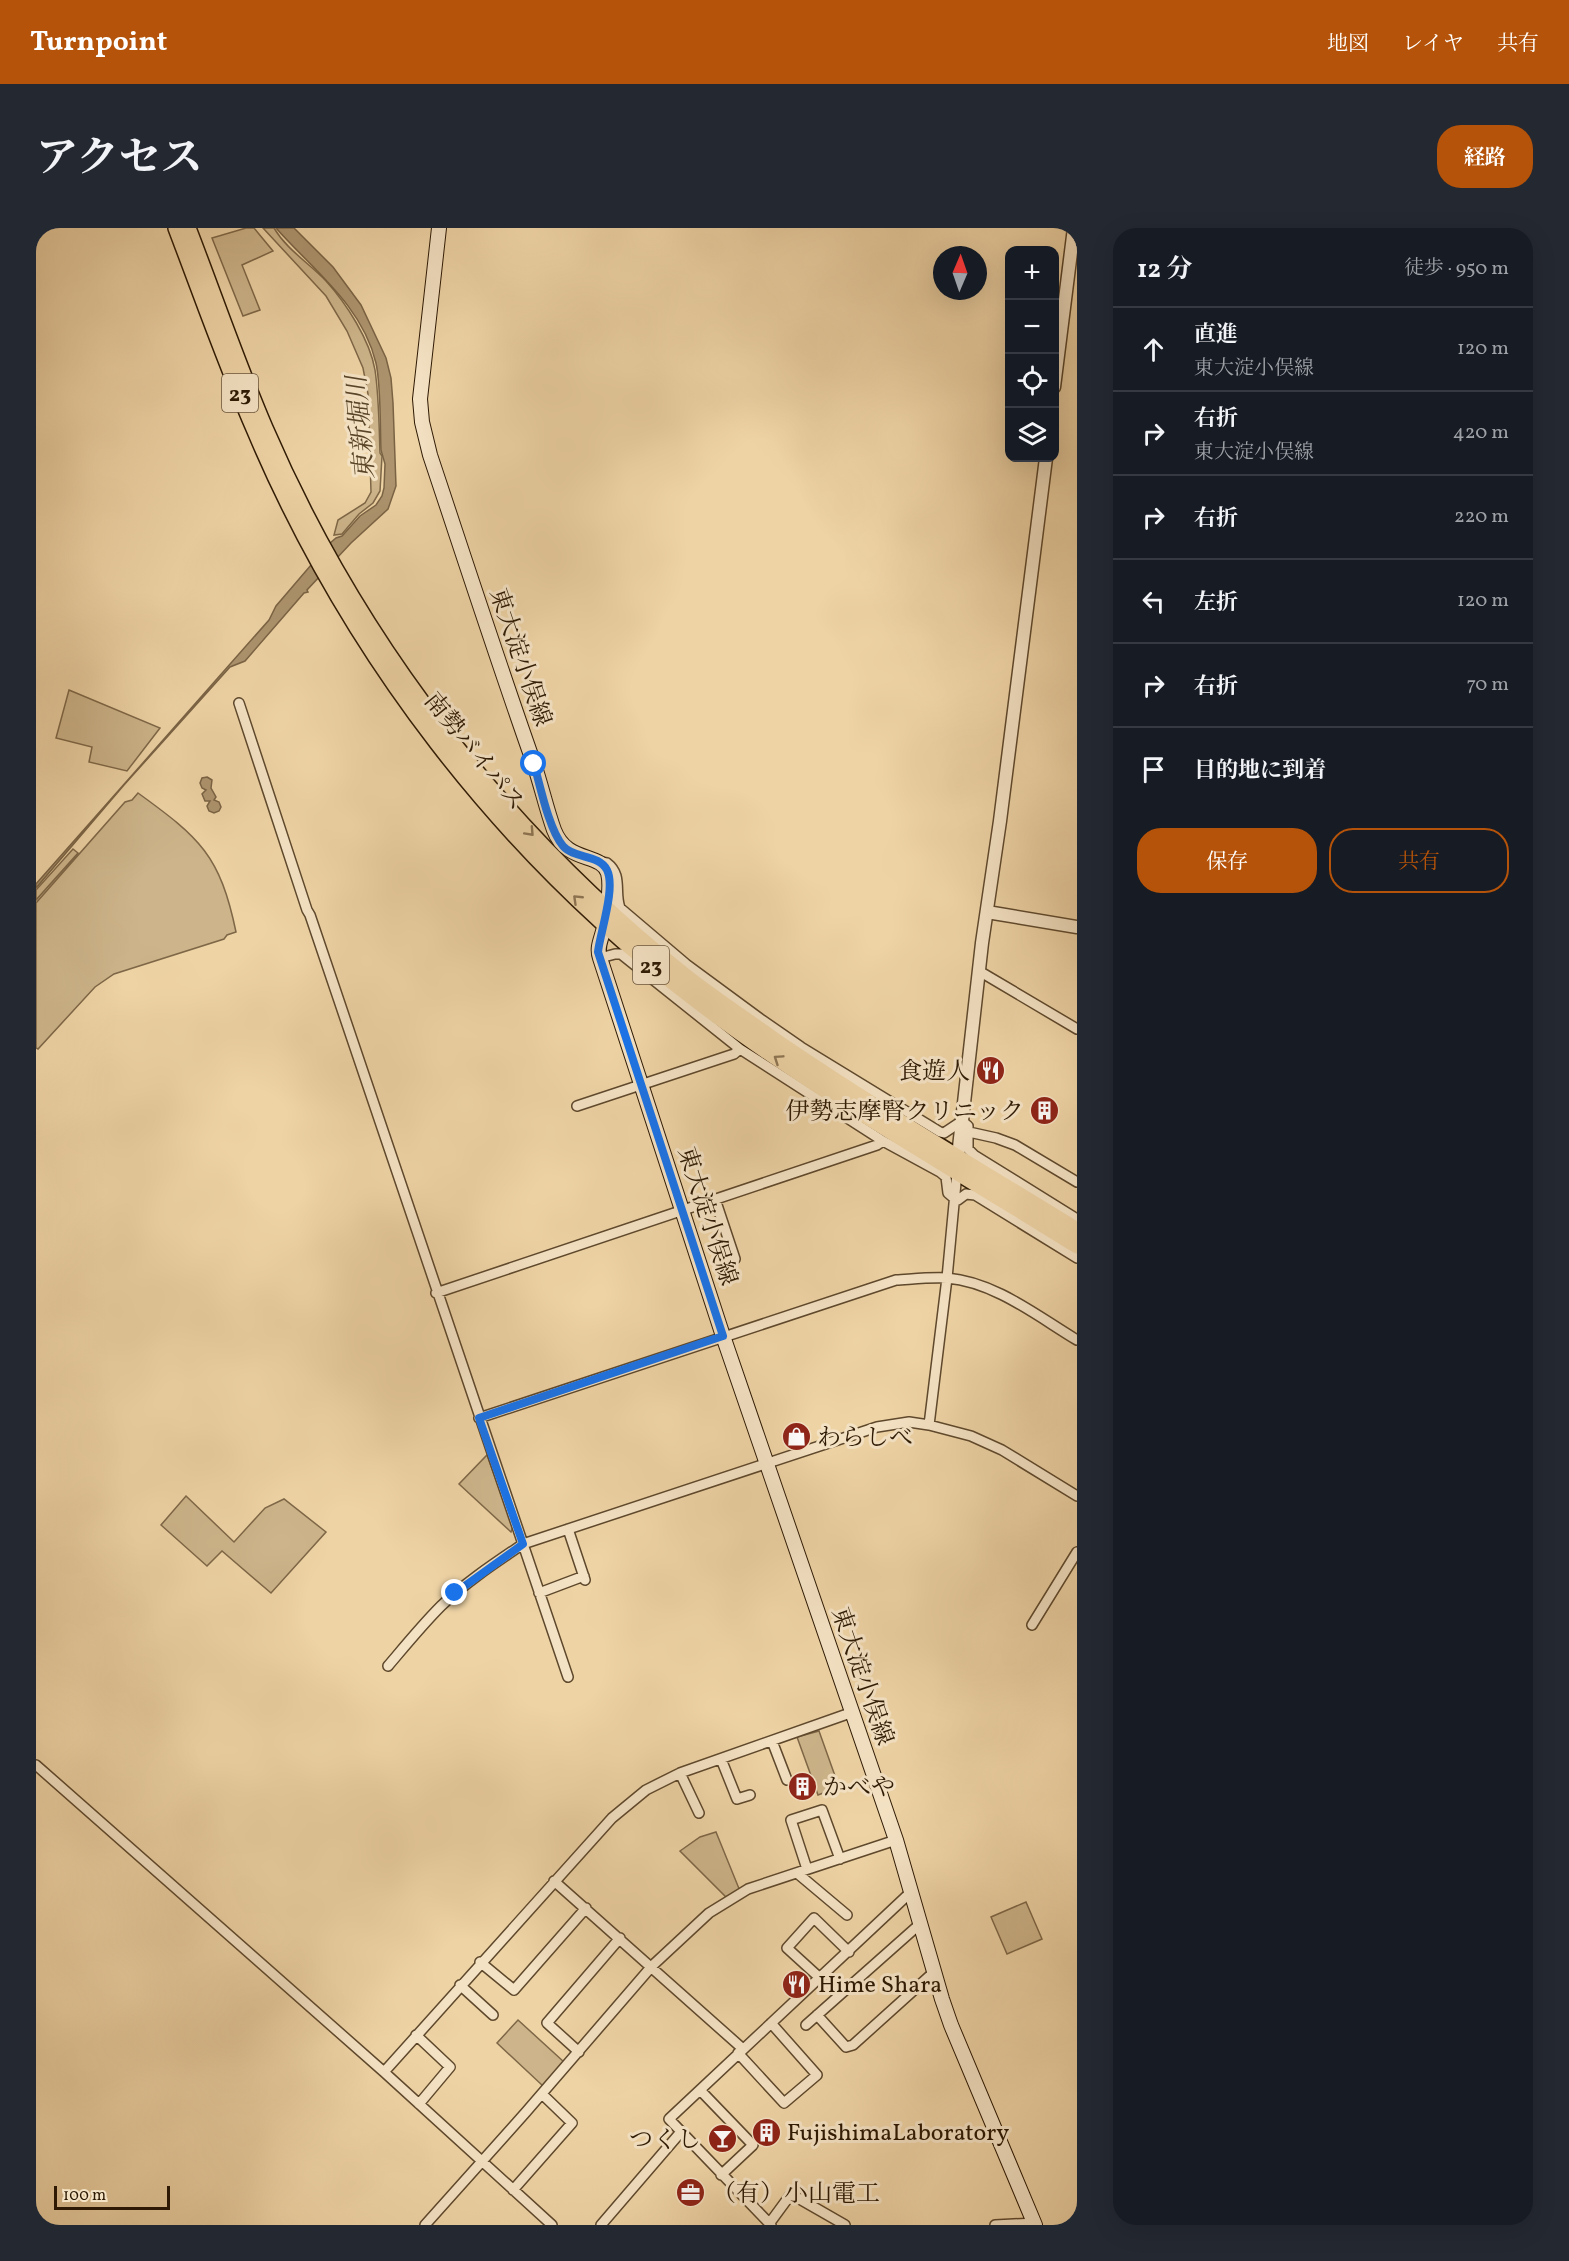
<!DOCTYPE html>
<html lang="ja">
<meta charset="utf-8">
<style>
:root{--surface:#171b24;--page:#242831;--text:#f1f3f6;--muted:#9ea1a6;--line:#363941;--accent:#b45309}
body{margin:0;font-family:Vollkorn,"Noto Serif JP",serif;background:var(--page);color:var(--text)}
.controls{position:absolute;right:18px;top:18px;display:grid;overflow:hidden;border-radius:12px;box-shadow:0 6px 24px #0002}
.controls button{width:54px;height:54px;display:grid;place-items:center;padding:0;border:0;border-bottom:2px solid var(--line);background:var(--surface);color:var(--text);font:30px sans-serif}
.compass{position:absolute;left:897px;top:18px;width:54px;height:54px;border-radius:50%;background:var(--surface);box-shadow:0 6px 24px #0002;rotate:2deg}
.scale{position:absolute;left:18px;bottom:15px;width:116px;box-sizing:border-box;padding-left:6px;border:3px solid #2e1a04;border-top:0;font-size:16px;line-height:21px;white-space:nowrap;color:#2e1a04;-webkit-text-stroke:4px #f4e2c4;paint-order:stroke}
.stop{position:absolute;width:18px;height:18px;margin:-14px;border:4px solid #1a73e8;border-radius:50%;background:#fff}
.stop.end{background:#1a73e8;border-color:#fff;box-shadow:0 2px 6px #0008}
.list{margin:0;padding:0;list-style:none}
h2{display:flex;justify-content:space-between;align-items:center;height:78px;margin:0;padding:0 24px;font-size:26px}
h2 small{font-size:20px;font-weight:400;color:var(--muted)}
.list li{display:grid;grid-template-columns:39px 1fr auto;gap:18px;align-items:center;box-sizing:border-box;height:84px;padding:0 24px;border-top:2px solid var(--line)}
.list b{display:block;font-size:22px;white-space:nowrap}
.list p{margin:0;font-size:20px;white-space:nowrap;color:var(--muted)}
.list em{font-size:20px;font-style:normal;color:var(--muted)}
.actions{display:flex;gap:12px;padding:18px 24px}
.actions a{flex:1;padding:14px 0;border:2px solid var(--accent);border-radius:24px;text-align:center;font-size:21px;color:var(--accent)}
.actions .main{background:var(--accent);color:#fff}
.icon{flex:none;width:33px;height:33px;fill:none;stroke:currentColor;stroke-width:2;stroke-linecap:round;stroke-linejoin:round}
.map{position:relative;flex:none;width:1041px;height:1997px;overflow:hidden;border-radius:24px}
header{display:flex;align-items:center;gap:36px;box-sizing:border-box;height:84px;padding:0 30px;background:var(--accent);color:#fff}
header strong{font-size:28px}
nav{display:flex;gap:33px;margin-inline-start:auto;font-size:21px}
.intro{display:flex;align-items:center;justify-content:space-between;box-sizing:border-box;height:144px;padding:0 36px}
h1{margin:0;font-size:42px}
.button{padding:15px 27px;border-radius:24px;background:var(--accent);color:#fff;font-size:21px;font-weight:700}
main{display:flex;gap:36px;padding:0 36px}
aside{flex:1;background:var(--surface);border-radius:24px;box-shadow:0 6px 24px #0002}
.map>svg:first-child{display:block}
.green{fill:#cdb48a;stroke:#7e6747;stroke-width:1.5}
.water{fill:#ad946e;stroke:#7a6344;stroke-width:1.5}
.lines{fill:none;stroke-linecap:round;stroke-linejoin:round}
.minor-casing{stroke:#5e482c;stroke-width:12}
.tertiary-casing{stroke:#5e482c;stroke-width:15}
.secondary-casing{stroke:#2e1a04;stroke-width:16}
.trunk-casing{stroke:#2e1a04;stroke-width:18}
.minor{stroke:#f4e2c4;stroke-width:9}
.tertiary{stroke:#f4e2c4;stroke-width:12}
.secondary{stroke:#f4e2c4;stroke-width:14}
.trunk{stroke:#eed3a5;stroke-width:15}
.oneway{stroke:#8e7654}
.route{stroke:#1a73e8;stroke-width:8}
.labels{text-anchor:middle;stroke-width:6;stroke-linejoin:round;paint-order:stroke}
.shield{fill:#f4e2c4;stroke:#69563e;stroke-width:1.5}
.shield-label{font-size:22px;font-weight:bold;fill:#2e1a04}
.street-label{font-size:24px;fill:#2e1a04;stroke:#f4e2c4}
.poi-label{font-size:24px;fill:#2e1a04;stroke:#f4e2c4;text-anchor:start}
.water-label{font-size:26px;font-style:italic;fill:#5a4529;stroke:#f4e2c4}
</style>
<header>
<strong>Turnpoint</strong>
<nav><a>地図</a><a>レイヤ</a><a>共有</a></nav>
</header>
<div class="intro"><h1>アクセス</h1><a class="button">経路</a></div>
<main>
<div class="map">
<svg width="1041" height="1997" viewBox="0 0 1041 1997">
<rect width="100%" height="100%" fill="#eed3a5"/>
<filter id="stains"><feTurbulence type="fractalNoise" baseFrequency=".00333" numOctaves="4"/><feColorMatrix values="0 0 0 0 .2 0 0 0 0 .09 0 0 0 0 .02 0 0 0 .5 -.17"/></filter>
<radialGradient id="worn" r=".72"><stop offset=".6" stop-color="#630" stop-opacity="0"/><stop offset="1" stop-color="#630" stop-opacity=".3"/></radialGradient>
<path class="green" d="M210,0H218L237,23L206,37L224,82L207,88L176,10Z
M227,0H238C251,22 273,35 290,53C310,75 334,112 339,142C343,169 343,198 344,225L346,228L344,263L337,275L323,286L306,306L298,307L302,292L329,275L335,264L332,166L327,140L311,103L290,68Z
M33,462L124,500L91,543L53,534L56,519L20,510Z
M102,565C164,610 184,627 200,704L191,707L188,711L78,746L59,759L2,821L0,820V675L89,574L96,572Z
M37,621L42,625L0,672V662Z
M451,1227L477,1299L475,1304L423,1256Z
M150,1268L198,1314L229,1280L248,1271L290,1304L235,1365L186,1323L171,1338L125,1297Z
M783,1503L803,1559L782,1567L761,1509Z
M680,1604L704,1663L690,1669L644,1623L664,1609Z
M990,1674L1006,1711L971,1726L955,1689Z
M482,1792L528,1834L507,1858L461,1815Z"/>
<path class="water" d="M240,0H258L297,39L325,77L350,130L355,150L357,175L360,258L352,281L315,315L271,362L272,364L268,365L209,433L194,439L88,557L0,660V656L233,392L240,378L293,316L300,310L306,308L324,288L340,277L346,268L348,260L349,236L345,222C344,198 345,158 340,135C326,77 277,42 240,0Z
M171,549L176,552L175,560L180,569L178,572L183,574L185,579L183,583L178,585L173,583L171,578L174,573H169L166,566L170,562L166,560L164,555L166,550Z"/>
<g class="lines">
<defs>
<path id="minor" d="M203,475L271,682L274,687L532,1449
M565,634L571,635C587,647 578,664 584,680L650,736L726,792L765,819L904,904L908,905L926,893L932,898V921L938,927L1041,991
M564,730L579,726H585L704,821L847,913L904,944L910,949L912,965L919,971
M943,743L1041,801
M541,878L698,826L704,821
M933,904L960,910L979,917L1041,954
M679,971L699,1031
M919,971L922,972L930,966L939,967L1041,1030
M400,1065L841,917L847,913
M443,1190L860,1052C877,1051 895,1049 911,1050C959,1054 1001,1088 1041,1112
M893,1197L911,1050L921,944
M532,1301L549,1352
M503,1365L548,1348
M996,1397L1041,1324
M352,1438C369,1418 386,1397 405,1378C430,1354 459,1335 487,1316L841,1199L873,1194L893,1197L935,1208L966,1222L1041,1268
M736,1513L751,1552
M685,1531L701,1571L714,1567
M0,1537L348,1844L516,1997
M644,1545L663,1585
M771,1641L755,1592L786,1582L804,1631
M761,1645L811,1687
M518,1653L707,1821
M444,1734L478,1762L550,1680
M785,1751L751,1720L778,1690L813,1724
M424,1757L457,1787
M781,1787L810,1819L817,1817L898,1744
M770,1797L885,1695
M380,1807L414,1839L383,1876
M543,1824L511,1795L584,1710
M702,1825L748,1875L781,1847L735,1795
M348,1844L576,1590L610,1562L644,1545L817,1484
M664,1862L717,1917L685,1947
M477,1962L536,1895L506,1866
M733,1996L755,1966L809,1997
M389,1997L490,1884L616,1738L673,1685L712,1661L860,1612
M565,1997L644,1905
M735,1997L633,1891L876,1663
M959,1997L999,1995"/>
<path id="tertiary" d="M1018,159L1038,0
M951,684L1041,699
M921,937L946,715L964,593L1010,230"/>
<path id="secondary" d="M403,0L384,171L386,194L394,227C428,329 461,431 497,533C505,556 510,580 518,602C531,636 565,624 572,645C576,660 571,684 568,699C566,710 560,719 564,730L687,1108L860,1612L906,1771L915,1797L999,1997"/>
<path id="trunk" d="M140,0C166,68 190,137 219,203C313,425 465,624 657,770C778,863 912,937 1041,1018
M152,0C178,67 201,135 229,200C322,416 468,604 652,750C679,771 708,790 736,810C835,878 939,939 1041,1002"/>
</defs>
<use href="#minor" class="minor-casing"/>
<use href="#tertiary" class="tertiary-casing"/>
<use href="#secondary" class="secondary-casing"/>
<use href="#trunk" class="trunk-casing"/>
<use href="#minor" class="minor"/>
<use href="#tertiary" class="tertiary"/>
<use href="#secondary" class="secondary"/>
<use href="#trunk" class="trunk"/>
</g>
<defs><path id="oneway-chevron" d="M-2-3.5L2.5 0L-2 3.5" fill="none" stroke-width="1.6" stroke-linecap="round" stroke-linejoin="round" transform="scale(1.5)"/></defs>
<g class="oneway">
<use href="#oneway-chevron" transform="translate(494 604) rotate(47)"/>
<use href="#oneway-chevron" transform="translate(541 671) rotate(-136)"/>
<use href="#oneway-chevron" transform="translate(742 831) rotate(-146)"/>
</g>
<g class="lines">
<path class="route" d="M419,1365L487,1316L443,1190L687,1108L562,724C564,705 580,660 571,642C563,626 538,631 527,618C513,602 504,557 498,536"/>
</g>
<defs>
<symbol id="restaurant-disc" viewBox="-11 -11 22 22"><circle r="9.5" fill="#8f2418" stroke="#f4e2c4"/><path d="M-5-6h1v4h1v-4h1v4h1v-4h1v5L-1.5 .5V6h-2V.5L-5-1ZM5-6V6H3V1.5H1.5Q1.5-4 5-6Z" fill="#fff"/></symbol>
<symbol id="building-disc" viewBox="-11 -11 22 22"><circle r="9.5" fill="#8f2418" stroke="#f4e2c4"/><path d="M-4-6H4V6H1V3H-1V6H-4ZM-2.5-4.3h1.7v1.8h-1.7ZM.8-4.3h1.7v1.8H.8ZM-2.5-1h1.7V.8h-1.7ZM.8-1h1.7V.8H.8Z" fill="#fff"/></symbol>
<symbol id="shop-disc" viewBox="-11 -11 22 22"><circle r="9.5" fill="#8f2418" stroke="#f4e2c4"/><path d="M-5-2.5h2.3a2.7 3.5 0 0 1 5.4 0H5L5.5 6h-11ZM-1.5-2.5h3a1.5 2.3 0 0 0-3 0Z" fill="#fff"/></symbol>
<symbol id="bar-disc" viewBox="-11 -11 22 22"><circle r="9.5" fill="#8f2418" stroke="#f4e2c4"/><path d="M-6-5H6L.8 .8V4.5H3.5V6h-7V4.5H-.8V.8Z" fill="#fff"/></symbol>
<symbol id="office-disc" viewBox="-11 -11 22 22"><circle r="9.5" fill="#8f2418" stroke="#f4e2c4"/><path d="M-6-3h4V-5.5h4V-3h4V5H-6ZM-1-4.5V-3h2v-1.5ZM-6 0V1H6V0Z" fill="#fff"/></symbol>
</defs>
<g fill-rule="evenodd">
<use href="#restaurant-disc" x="938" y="826" width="33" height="33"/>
<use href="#building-disc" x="992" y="866" width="33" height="33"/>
<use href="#shop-disc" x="744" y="1192" width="33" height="33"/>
<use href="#building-disc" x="750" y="1542" width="33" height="33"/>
<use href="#restaurant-disc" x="744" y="1740" width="33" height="33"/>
<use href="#building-disc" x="714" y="1888" width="33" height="33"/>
<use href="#bar-disc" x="670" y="1894" width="33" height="33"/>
<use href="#office-disc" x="638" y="1948" width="33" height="33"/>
</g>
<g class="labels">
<g class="shield">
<rect x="186" y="146" width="36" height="38" rx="4.5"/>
<rect x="597" y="718" width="36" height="38" rx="4.5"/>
</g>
<g class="shield-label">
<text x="204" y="173">23</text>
<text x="615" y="745">23</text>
</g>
<g class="street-label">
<text transform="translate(485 429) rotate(71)" y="8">東大淀小俣線</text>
<text transform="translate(439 523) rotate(51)" y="8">南勢バイパス</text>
<text transform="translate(672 988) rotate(72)" y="8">東大淀小俣線</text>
<text transform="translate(827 1448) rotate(71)" y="8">東大淀小俣線</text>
</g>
<g class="poi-label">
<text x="934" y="851" text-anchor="end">食遊人</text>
<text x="988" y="891" text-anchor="end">伊勢志摩腎クリニック</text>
<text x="781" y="1217">わらしべ</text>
<text x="787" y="1567">かべや</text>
<text x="782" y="1764">Hime Shara</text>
<text x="751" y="1912">FujishimaLaboratory</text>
<text x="665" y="1919" text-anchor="end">つくし</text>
<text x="676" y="1973">（有）小山電工</text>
</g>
<g class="water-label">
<text transform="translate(324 200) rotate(-95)" y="9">東新堀川</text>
</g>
</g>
<rect width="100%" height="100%" filter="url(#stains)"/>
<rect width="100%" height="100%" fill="url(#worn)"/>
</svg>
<div class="controls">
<button>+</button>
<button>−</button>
<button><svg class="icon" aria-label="locate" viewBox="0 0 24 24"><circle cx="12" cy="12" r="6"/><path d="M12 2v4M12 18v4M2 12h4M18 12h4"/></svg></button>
<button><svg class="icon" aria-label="layers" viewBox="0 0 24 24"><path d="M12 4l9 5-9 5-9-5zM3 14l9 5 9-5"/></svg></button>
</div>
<svg class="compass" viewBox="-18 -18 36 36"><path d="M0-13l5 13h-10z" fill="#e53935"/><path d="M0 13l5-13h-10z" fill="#9ea1a6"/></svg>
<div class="scale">100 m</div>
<div class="stop" style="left:498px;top:536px"></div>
<div class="stop end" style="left:419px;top:1365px"></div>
</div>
<aside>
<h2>12 分<small>徒歩 · 950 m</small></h2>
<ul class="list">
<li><svg class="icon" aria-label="ahead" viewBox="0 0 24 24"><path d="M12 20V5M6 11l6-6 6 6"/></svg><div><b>直進</b><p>東大淀小俣線</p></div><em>120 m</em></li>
<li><svg class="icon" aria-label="right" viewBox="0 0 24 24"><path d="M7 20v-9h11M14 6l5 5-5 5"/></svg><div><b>右折</b><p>東大淀小俣線</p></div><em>420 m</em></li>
<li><svg class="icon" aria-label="right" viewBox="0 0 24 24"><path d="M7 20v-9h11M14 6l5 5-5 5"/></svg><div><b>右折</b></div><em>220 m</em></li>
<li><svg class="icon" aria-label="left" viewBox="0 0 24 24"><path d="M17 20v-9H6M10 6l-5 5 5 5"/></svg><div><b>左折</b></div><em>120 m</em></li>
<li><svg class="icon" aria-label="right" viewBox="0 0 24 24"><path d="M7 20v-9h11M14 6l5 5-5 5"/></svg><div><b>右折</b></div><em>70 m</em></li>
<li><svg class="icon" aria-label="arrive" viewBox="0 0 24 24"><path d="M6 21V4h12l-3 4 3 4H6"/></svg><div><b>目的地に到着</b></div></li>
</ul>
<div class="actions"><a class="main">保存</a><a>共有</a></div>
</aside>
</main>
